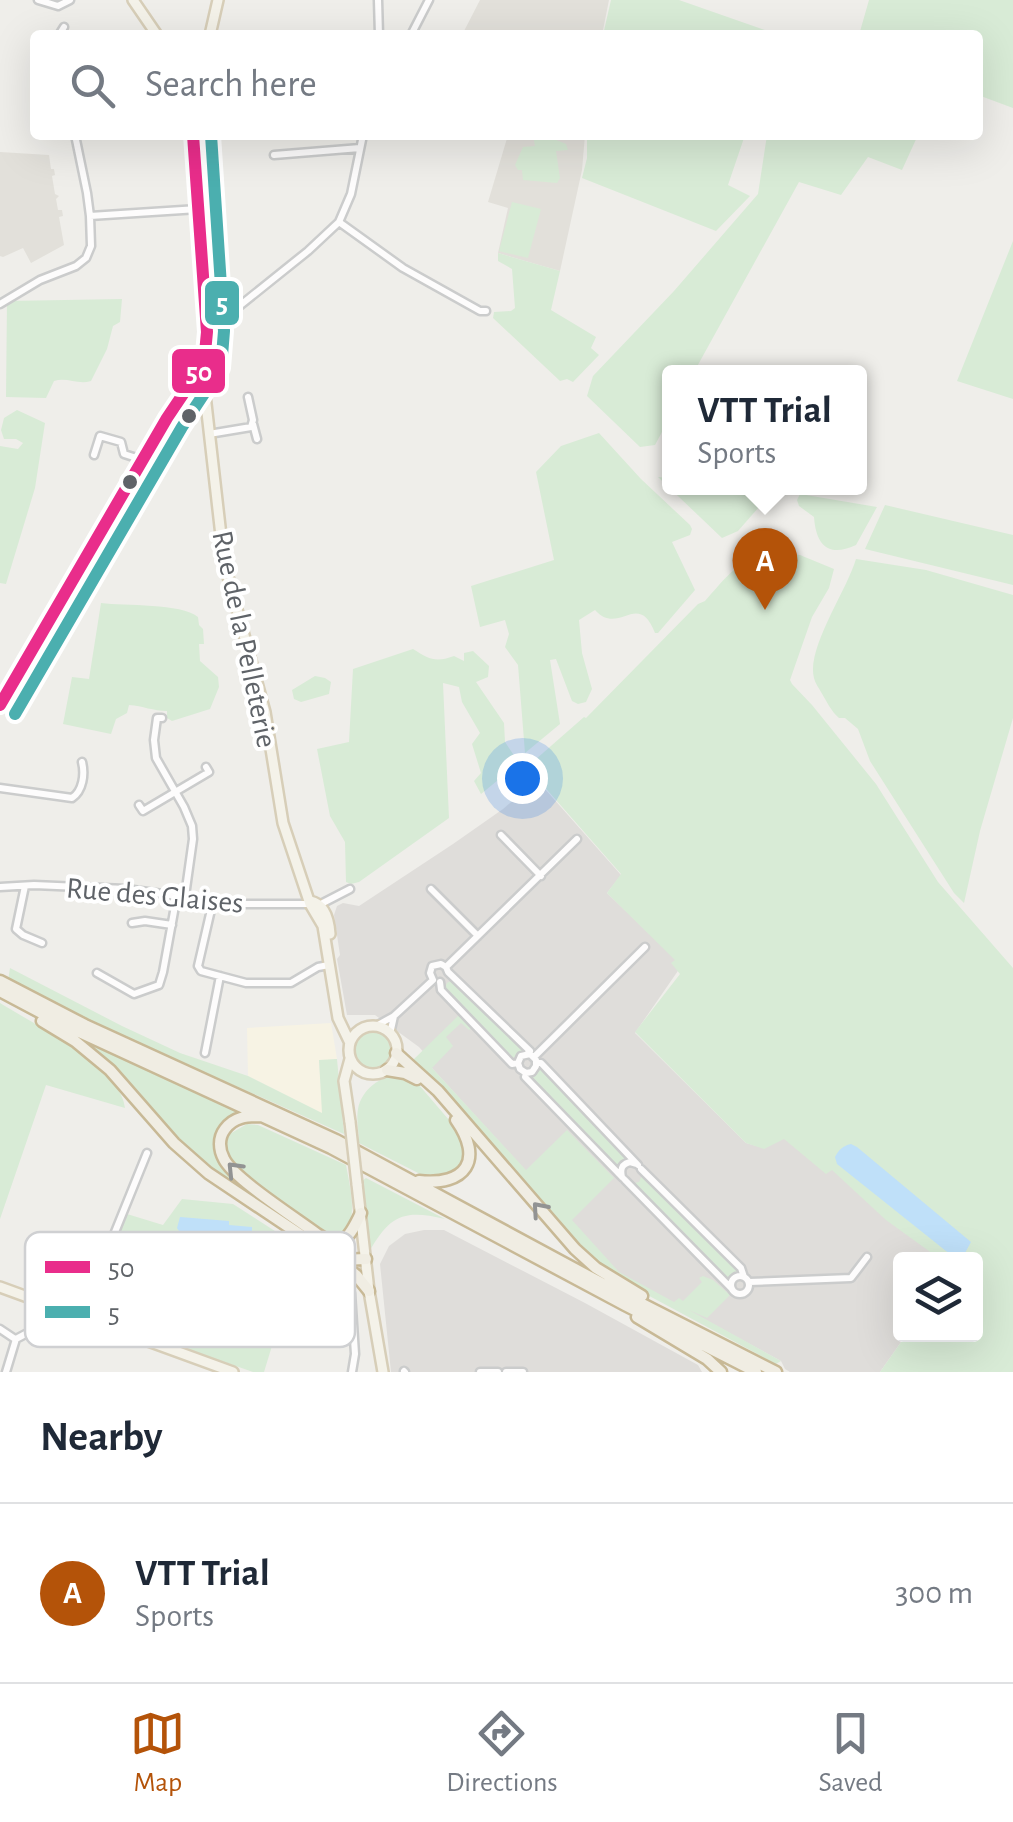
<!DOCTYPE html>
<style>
:root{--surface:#fff;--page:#f6f6f7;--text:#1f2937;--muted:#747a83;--line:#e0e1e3;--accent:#b45309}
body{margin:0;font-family:"Alegreya Sans",sans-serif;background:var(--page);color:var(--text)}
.controls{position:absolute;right:30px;bottom:30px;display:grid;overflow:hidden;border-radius:10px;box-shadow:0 10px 40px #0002}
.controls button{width:90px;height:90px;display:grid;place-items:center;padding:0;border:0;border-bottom:2px solid var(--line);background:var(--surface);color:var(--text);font:50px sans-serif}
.you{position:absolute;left:522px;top:778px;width:35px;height:35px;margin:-25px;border:8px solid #fff;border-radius:50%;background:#1a73e8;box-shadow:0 0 0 15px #1a73e833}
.badge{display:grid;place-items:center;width:65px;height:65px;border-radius:50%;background:var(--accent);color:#fff;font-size:32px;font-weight:700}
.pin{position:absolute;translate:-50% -82px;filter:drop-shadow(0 2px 5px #0008)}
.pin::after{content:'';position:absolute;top:52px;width:35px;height:30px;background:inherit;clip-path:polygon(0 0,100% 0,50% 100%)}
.popup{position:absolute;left:662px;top:365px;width:205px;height:130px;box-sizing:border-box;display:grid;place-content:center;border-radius:10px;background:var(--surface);filter:drop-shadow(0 2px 8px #0005);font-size:32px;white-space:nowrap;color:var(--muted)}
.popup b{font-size:38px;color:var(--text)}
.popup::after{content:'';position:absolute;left:50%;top:100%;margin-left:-20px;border:20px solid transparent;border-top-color:var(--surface)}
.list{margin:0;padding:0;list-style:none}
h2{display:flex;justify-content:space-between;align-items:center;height:130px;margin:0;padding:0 40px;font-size:42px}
h2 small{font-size:32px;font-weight:400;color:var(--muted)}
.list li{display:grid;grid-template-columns:65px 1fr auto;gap:30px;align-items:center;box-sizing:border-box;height:180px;padding:0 40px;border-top:2px solid var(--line)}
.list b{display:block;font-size:38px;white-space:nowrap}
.list p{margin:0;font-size:32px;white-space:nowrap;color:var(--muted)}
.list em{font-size:32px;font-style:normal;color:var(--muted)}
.icon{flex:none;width:55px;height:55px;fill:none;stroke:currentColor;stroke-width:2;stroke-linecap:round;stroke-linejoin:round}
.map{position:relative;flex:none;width:1013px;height:1372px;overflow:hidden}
.search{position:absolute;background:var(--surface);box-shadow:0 10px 40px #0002;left:30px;right:30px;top:30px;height:110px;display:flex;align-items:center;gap:25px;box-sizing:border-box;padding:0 35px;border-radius:10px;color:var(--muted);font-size:38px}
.sheet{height:310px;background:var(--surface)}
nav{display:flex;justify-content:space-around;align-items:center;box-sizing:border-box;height:140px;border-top:2px solid var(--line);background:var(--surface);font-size:28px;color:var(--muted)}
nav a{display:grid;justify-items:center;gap:5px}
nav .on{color:var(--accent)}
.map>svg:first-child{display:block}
.commercial{fill:#f7f3e4}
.industrial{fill:#dfddda}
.education{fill:#e2e0da}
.green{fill:#d8ebd6}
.water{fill:#bfe0f9}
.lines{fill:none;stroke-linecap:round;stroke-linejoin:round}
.minor-casing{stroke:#cbcccc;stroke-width:11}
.major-casing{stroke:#d7ceb8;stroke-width:14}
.highway-casing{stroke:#c8b996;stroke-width:15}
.minor{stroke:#fdfcfc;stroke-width:6}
.major{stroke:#f4f2e9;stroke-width:9}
.highway{stroke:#f0ede3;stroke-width:10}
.major-bridge-casing{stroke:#d7ceb8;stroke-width:14;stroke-linecap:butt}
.major-bridge{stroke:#f4f2e9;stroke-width:9}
.bus-1-casing{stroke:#fff;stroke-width:20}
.bus-2-casing{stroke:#fff;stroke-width:20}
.bus-1{stroke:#e92d8b;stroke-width:12}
.bus-2{stroke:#4bafaf;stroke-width:12}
.oneway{stroke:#929393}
.bus-dot{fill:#5f6368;stroke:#fff;stroke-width:4}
.labels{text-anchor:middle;stroke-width:8;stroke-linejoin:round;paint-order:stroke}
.street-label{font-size:30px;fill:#5f6368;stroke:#fff}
.key{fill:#fff;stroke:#cfd0d2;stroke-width:2.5}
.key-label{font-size:28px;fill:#5f6368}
.line-badge{stroke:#fff;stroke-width:4}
.badge-label{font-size:28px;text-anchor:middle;font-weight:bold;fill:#fff}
</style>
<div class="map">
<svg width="1013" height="1372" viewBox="0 0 1013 1372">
<rect width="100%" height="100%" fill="#efeeea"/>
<path class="commercial" d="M331,1023L337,1059L319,1061L323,1114L248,1076L247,1028Z"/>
<path class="industrial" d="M537,780L621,875L607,893L682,965L635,1033L746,1143L764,1148L804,1128L976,1260H900V1334L906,1335L880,1372H790L785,1369L781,1361L619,1273L431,1067L429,1058L419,1047L375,1015H347L337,959L340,955L334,915L337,906L343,903L359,906L453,844L503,809Z
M424,1230H444L585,1303L698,1365L702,1372H391L380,1264L389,1246L405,1234Z"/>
<path class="education" d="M480,0H609L602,35H462Z
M508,135H585L582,170L560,271L498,253L508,208L488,202Z
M0,152L49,155L51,169H54L55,175L52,176L55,194L59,196L56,199L58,210H62L63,216L59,217L64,245L31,263L23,248L3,257L0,256Z"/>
<path class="green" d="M611,0H679L779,35H603Z
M869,0H1013V108L978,95V35H859Z
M533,135L551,138L566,144L568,150L556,151L560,178L557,183L523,180L522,170H518L515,165L523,147L535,146Z
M587,135H745L728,185L750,196L716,231L582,178L587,158Z
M767,135H918L902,170L868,157L841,195L799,182L694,372H670V417L655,445L640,447L587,396L593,376L674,291L758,194Z
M512,202L541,209L528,258L499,251Z
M1013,241V399L957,381Z
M498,253L560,271L551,310L596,337L591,348L599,355L573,382L567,379L560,381L493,318L494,312L511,311L515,308L512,269L498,261Z
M122,299L120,322L113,326L107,349L91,381C78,385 67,377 54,381L46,398L6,397L7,301Z
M17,410L45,423L35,488L6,584L0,583V446L18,449L23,443L16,439H4L1,430L4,418Z
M599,433L641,479L690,525L692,529L690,535L672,542L695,590L658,633H655C638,589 619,637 595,610L579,620L582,653L592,689L586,702L578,704L572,701L556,659L550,660L560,724L525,753L518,665L505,647L509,634L505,620L480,627L471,586L554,560L536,472L561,446Z
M658,477L670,478V488H746L773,491L738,531L722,538Z
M800,494L877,507L856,545C828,558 816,545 814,517L799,506L797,500Z
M885,505L1013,535V585L865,549Z
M770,552L800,555L834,569L829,588L812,617L790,680L792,684L812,705L876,784L938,882L1013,968V1372H880L906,1335L976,1334V1260L940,1259L886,1220L832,1170L826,1174L784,1139L764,1149L746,1143L635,1032L680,974L671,963L675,960L607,893L621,874L527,767L584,717L586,718L698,604L705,601C724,580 740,557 770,552Z
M856,559L926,570L1013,595V718L980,831L964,903L954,893L870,761L858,729L845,718H839C831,711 827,702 821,692C819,688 815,683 814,678C806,649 847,590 856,559Z
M101,603C125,606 181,603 198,617L199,625L203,629L204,644H199L200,661L218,677L219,687L210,709L172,721L167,718V711C153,711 143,706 129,705L127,713L116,719L111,734L63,724L72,677L89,679Z
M413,649C429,659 435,663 454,656L464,661V653L473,651L489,666L488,677L476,682L504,723L505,742L519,763L481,794L474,781L481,773L472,744L480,733L462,702L459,687L443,683L449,818L359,882L351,884L346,882L345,842L330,816L317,749L349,742L353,669Z
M315,676L325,678L331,682L329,694L301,702L294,699L292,690Z
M10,968L122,1026L180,1053L248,1076L322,1113L319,1060L337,1059L344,1134L60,1008L8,981Z
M454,979L520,1045L523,1051L517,1057L510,1058L444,990L447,983Z
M0,1003C32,1023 122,1068 125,1108L46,1085L0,1219Z
M459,1015L472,1027L469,1030L461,1023L446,1037L453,1046L432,1068L526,1170L567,1130L614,1178L572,1220L619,1272L674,1302L679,1298L683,1301L702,1282L699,1278L703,1276L713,1280L730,1295L707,1318L689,1310L781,1361L776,1364L612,1276L597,1264L462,1111L412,1061Z
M353 1050a20 20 0 1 1 40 0a20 20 0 1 1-40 0Z
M77,1037L238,1112C210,1131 205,1146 227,1173L331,1252L214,1174L189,1153Z
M540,1065L628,1158L623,1160L617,1170L527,1077L535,1074Z
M399,1075L409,1078L419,1085L461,1134L465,1153L455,1173L428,1178L359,1143C359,1132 356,1119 358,1109C362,1089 380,1076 399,1075Z
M247,1124L258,1125L346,1165C350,1188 363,1233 331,1239L234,1165C225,1154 224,1148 228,1135Z
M643,1173C661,1190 674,1208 691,1225L694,1224L741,1273L733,1275L728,1283L630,1184L639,1182Z
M366,1178L445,1219C404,1209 390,1215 369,1252L362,1181Z
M182,1199L233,1204L278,1233L301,1251L264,1372H253L85,1313L127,1214L163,1225Z"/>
<path class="water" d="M851,1144L857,1147L971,1242L965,1253L955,1257L946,1251L837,1164L835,1157C839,1150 842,1146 851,1144Z
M180,1217L229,1221V1225L252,1227V1234H249L220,1326L216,1324L244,1234L228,1232V1239L179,1231L177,1228Z"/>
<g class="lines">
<defs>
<path id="minor" d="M38,0L58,6L70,0
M378,0L379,35
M59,35L64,27
M411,35L429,0
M75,135L87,193L90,216L198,209
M274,155L360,148
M339,222L403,268L480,311H486
M0,304L40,280L76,266L86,258L91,246L90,216
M207,332L308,251L339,222L351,194L363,135
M253,424L257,439
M209,434L251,427L253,420L248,397
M94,455L100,436L121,442L124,454L143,460
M162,718H157L154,740L156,758L184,807L192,826L193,839L185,896
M0,788L72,798C83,791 85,774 82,762
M139,805L143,811L209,772L206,767
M501,835L541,876
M25,886L16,929L23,935L42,943
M0,887L34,885L126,889L236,904H310
M431,889L478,936
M213,901L198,966L201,971L246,983H291L318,967L329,965
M319,905L350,889
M132,923L145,921L172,925
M446,967L577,839
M446,967L448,972L530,1051L527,1054
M97,973L134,994L159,985L163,972L177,895
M433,980L430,973L432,966L441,964L446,967
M440,982L441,990L512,1064L518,1063
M376,1026L394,1016L433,980
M390,1034L394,1016
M205,1053L220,976
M534,1057L645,947
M537,1063H541L638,1165
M526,1073L532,1072L536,1066V1060L530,1054L521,1056L518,1063L520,1069L526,1073L525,1077L623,1178
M641,1169L741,1268L744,1277
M622,1177C620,1169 622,1164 630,1162L637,1164
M625,1180L731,1288
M731 1285a9 9 0 1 1 18 0a9 9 0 1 1-18 0Z
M749,1282L851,1278L867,1257
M348,1289L351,1293L355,1354L352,1372
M81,1316L147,1153
M0,1329L15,1339
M404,1371L405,1372
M6,1372L16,1339L48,1322L57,1308
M480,1372H498
M506,1372H523"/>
<path id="major" d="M133,0L157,35
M210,35L218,0
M196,376L204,386L224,562L265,712L283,823L310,904L323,926L338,1018L350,1043
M0,705L167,418L204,363L206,353L207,332L193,135
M310,901C325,904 329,920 330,934
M349 1050a24 24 0 1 1 48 0a24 24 0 1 1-48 0Z
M350,1059L344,1081L350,1122
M357,1184L369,1291L383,1372
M0,1287L233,1372"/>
<path id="highway" d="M0,981L85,1025L336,1140L601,1283L776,1372
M0,991L64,1025L331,1148L625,1305L756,1372
M42,1021L75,1041L110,1070L174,1143L208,1173L338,1260L356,1275L369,1291
M396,1053L438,1091L575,1249L596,1268L642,1296
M387,1070L405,1073L417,1079
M261,1116C246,1116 234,1117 225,1129C218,1138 219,1150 224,1159C233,1178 297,1219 317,1234C343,1252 350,1236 361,1213
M419,1181C466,1186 484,1160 456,1120
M339,1260L366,1259
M637,1317L707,1359L721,1372"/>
</defs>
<use href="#minor" class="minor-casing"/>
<use href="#major" class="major-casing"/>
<use href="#highway" class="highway-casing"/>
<use href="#minor" class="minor"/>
<use href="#major" class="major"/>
<use href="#highway" class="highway"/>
<defs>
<path id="major-bridge" d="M350,1122L357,1184"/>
</defs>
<use href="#major-bridge" class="major-bridge-casing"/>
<use href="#major-bridge" class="major-bridge"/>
<defs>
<path id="bus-1" d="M0,705L167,418L204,363L207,332L193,135"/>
<path id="bus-2" d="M15,714L182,427L221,368L224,331L211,135"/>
</defs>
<use href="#bus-1" class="bus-1-casing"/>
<use href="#bus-2" class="bus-2-casing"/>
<use href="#bus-1" class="bus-1"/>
<use href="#bus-2" class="bus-2"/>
</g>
<defs><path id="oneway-chevron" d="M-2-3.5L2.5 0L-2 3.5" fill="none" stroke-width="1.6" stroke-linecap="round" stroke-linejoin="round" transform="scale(2.5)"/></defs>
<g class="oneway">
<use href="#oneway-chevron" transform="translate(234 1169) rotate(-134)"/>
<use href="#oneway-chevron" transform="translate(539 1209) rotate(-131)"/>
</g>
<g class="bus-dot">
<circle cx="189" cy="416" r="9"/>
<circle cx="130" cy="482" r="9"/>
</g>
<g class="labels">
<g class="street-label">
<text transform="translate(245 639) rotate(78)" y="10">Rue de la Pelleterie</text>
<text transform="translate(155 895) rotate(5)" y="10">Rue des Glaises</text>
</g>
</g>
<rect x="25" y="1232" width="330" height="115" rx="15" class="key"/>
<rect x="45" y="1261" width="45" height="12" fill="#e92d8b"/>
<rect x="45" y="1306" width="45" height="12" fill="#4bafaf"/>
<g class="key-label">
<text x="108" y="1277">50</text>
<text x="108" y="1322">5</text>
</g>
<g class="line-badge">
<rect x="203" y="279" width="38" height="48" rx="10" fill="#4bafaf"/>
<rect x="170" y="347" width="57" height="48" rx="10" fill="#e92d8b"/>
</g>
<g class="badge-label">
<text x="222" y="312">5</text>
<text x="199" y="381">50</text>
</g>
</svg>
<div class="controls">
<button><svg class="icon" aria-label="layers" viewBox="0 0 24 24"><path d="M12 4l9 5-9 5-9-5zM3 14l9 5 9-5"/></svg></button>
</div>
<div class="you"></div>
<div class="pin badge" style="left:765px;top:610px">A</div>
<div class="popup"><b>VTT Trial</b>Sports</div>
<div class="search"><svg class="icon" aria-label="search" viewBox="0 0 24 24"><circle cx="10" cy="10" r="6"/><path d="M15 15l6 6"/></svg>Search here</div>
</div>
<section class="sheet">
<h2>Nearby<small></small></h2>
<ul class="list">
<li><span class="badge">A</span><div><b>VTT Trial</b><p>Sports</p></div><em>300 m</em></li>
</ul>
</section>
<nav>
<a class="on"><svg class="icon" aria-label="map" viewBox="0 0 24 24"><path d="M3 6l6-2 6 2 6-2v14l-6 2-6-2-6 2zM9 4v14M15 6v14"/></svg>Map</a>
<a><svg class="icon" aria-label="directions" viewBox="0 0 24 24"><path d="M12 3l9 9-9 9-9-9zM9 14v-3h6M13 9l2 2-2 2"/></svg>Directions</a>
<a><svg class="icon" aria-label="saved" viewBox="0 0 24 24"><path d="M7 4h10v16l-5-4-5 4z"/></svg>Saved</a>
</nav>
